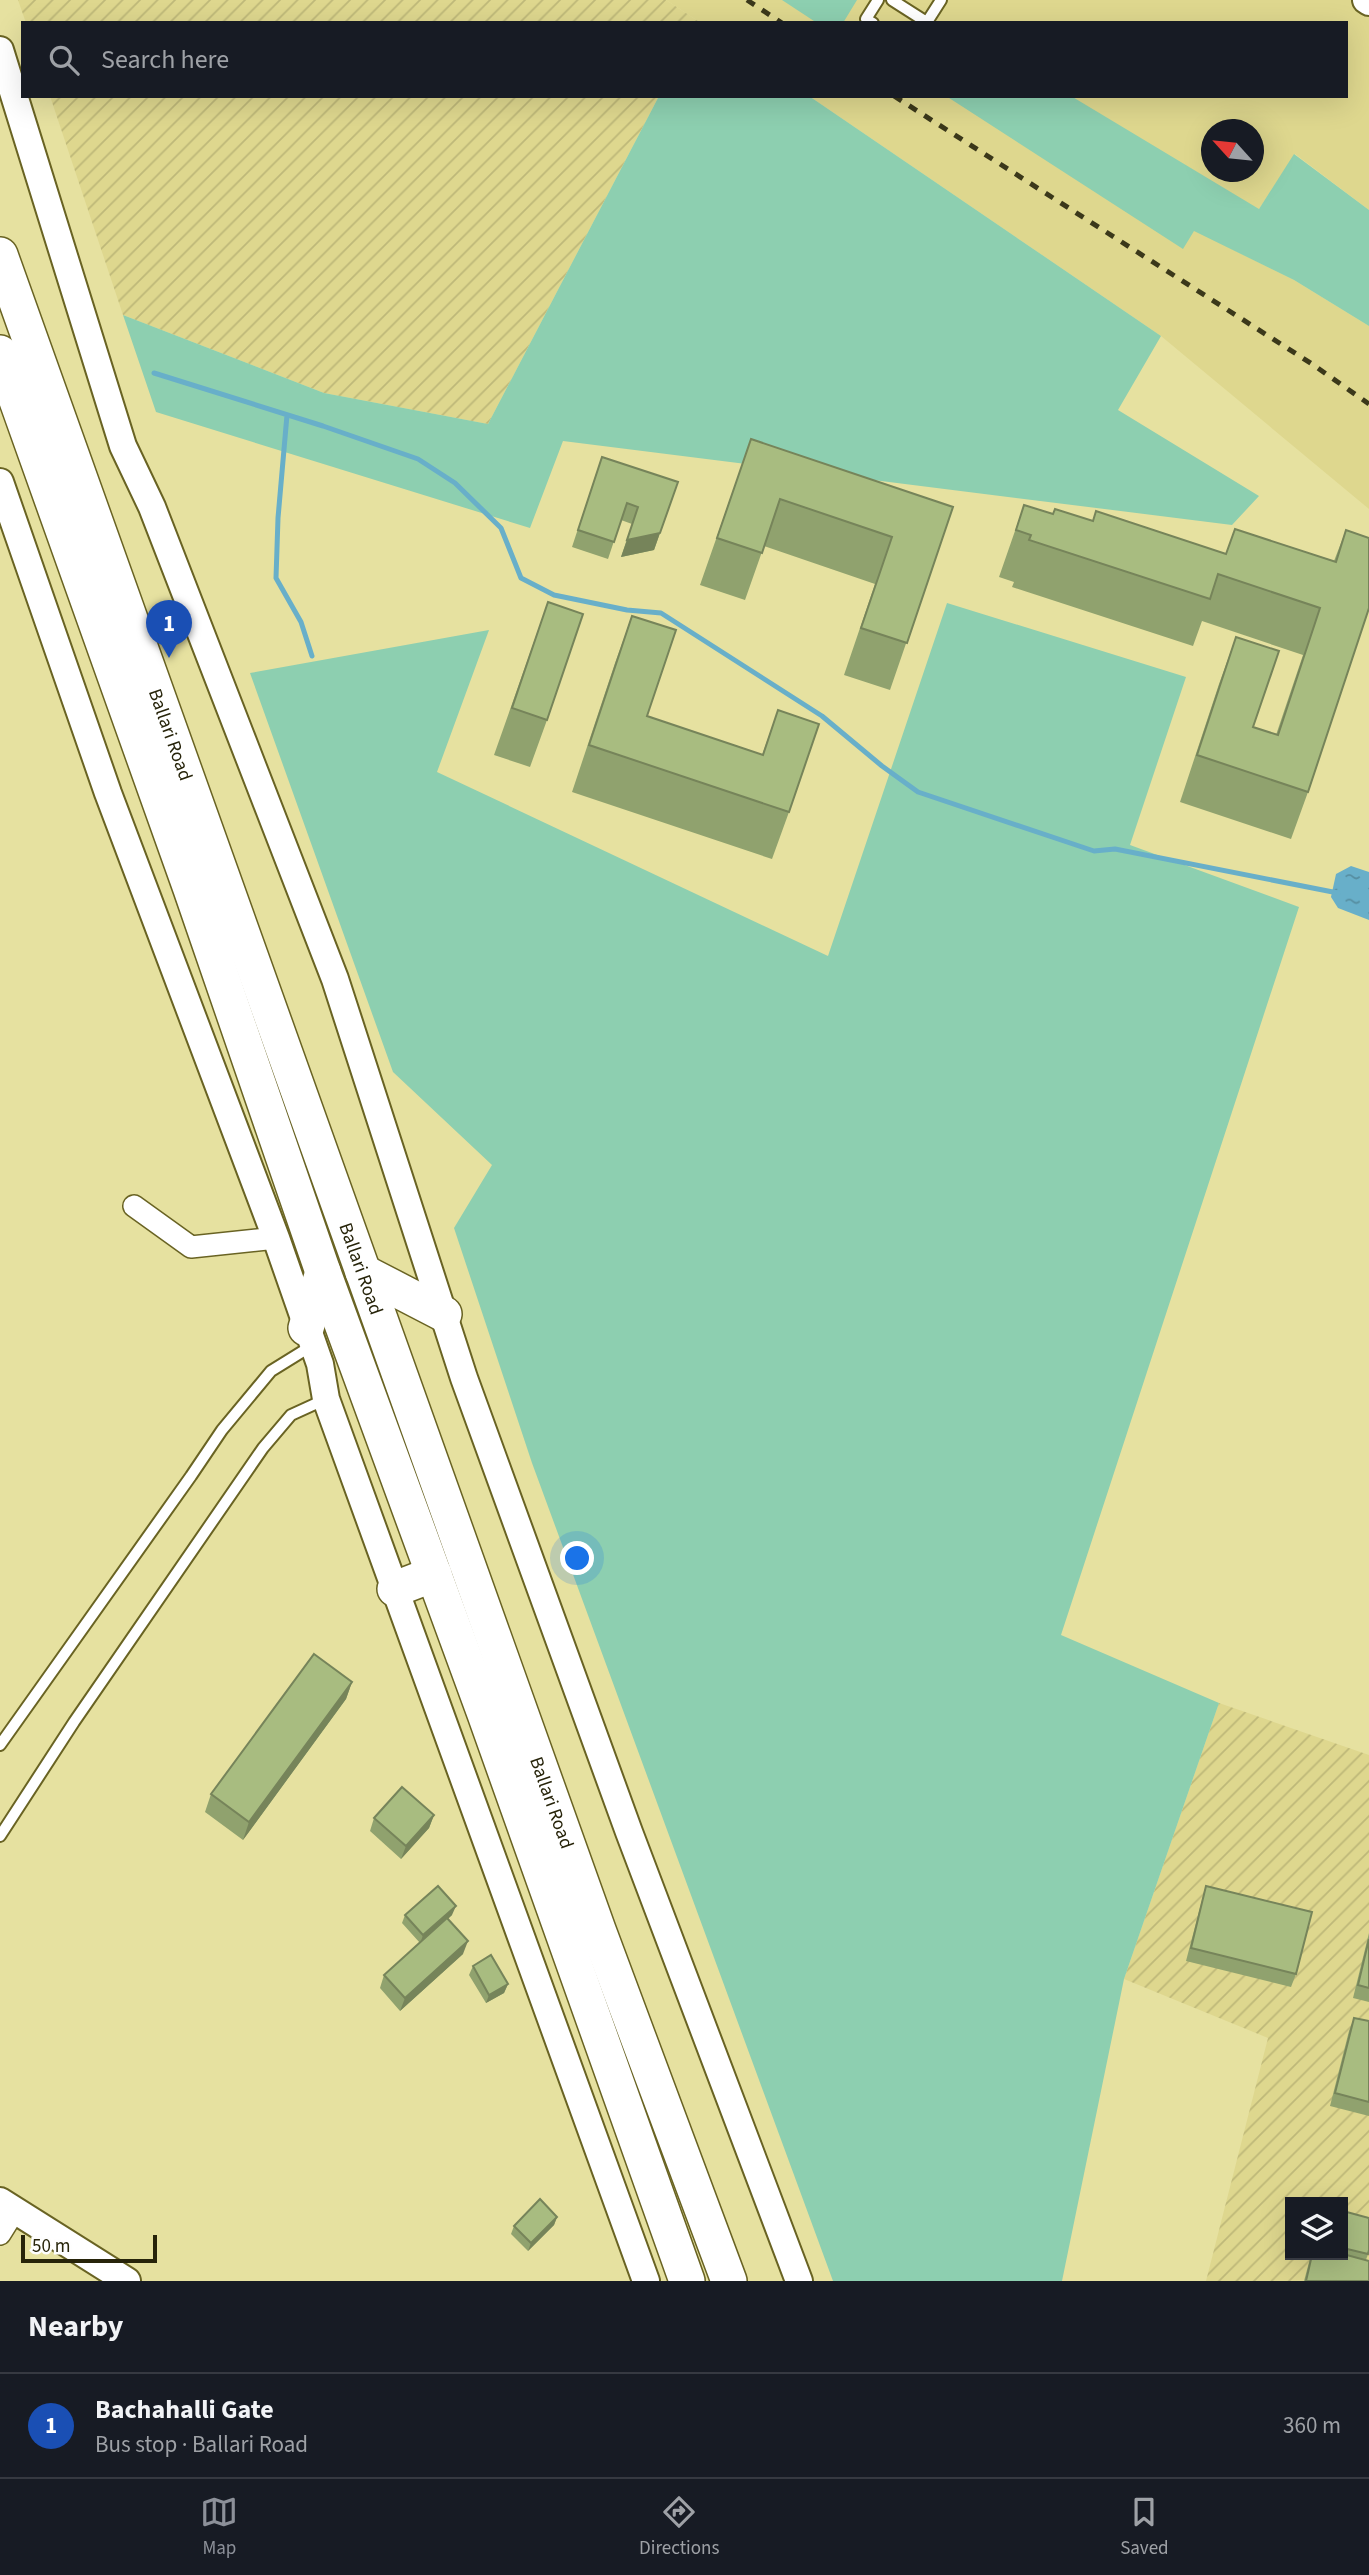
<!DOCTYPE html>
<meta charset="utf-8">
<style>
:root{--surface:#171b24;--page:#20242c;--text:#f1f3f6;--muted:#9ea1a6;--line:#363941;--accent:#8c9099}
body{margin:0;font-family:"Source Sans 3",sans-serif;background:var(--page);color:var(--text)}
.controls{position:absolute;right:21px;bottom:21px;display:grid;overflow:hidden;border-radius:0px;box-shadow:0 7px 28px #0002}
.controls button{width:63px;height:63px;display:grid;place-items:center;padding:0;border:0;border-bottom:2px solid var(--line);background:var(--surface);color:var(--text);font:35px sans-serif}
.compass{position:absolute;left:1201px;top:119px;width:63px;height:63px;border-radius:50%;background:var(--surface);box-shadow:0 7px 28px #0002;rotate:297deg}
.scale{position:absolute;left:21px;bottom:18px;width:136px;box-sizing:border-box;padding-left:7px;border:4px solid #27240a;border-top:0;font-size:19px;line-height:24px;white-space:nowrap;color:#27240a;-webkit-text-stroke:5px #fefefe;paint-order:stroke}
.you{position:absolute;left:578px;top:1559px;width:24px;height:24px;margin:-18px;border:5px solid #fff;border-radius:50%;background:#1a73e8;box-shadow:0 0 0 10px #1a73e833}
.badge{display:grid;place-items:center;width:46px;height:46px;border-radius:50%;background:var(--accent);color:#fff;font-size:23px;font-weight:700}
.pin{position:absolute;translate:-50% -58px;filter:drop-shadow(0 2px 4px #0008)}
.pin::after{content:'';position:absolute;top:37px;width:24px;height:21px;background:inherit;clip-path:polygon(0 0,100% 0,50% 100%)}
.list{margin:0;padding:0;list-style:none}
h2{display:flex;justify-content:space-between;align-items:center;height:91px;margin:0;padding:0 28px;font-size:30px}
h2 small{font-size:23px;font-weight:400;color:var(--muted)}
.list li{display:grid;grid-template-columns:46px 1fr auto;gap:21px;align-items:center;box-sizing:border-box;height:105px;padding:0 28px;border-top:2px solid var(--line)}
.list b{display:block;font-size:26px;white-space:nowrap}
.list p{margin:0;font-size:23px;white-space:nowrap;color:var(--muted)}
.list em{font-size:23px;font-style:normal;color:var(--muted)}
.icon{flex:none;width:38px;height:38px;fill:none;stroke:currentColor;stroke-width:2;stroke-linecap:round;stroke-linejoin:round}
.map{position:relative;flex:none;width:1369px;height:2281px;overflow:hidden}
.search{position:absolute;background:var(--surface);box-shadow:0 7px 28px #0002;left:21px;right:21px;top:21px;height:77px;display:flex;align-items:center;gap:18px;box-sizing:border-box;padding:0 24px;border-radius:0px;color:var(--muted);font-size:26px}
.sheet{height:196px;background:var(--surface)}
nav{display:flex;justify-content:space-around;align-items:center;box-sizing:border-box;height:98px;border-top:2px solid var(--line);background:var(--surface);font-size:19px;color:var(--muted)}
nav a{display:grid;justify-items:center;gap:4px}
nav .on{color:var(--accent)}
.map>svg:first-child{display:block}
.built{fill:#ded78e;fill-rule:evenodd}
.industrial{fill:url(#industrial-furrows);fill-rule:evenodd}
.green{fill:#8dcfb0}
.water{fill:url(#water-ripples)}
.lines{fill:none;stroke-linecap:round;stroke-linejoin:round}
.stream{stroke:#68afc9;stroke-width:5}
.service-casing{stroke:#696323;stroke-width:14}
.minor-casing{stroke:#696323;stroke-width:24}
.tertiary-casing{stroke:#696323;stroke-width:30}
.trunk-casing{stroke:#696323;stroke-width:38}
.service{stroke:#fff;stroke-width:10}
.minor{stroke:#fff;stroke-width:21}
.tertiary{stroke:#fff;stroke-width:26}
.trunk{stroke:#fff;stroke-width:35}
.rail{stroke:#3b381a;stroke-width:5;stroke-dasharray:9 9;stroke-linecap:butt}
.wall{fill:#90a26e}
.shaded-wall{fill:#76845a}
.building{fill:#a8bc80;stroke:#76845a;stroke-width:2}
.labels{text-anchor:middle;stroke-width:5;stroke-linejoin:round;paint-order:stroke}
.street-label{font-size:19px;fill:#27240a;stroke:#fefefe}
</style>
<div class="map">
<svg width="1369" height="2281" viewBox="0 0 1369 2281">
<defs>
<pattern id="industrial-furrows" width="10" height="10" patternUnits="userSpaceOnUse" patternTransform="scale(1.75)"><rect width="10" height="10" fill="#ded78e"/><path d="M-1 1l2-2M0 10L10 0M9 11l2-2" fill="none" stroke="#beb879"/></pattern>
<pattern id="water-ripples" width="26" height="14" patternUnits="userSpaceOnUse" patternTransform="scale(1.75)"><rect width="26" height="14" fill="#68afc9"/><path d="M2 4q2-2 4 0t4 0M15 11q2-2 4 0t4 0" fill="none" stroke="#568ea1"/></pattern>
</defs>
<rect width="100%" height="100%" fill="#e6e1a0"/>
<path class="built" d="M666,0H1369V210L1295,154L1259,209L1194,230L1294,280L1369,326V509L1161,336L809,96H1346V23H701ZM1212,130H1254V172H1212Z"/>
<path class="industrial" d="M18,0H666L698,21L697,23H26Z
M50,96H659L488,424L324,393L123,315Z
M1219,1703L1369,1755V2281H1206L1268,2038L1124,1979ZM1290,2202H1343V2255H1290Z"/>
<path class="green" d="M782,0H857L843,23H817Z
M659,96H809L1161,336L1118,410L1259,496L1232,525L563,441L530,528L156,412L123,315L324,393L488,424Z
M946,96H1071L1259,209L1294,154L1369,210V326L1294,280L1194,231L1183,249Z
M947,603L1186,677L1130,845L1299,907L1061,1635L1219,1703L1124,1979L1062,2281H833L532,1463L454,1228L492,1165L393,1072L250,673L489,630L437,772L828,956Z"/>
<path class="water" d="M1351,866L1369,872V920L1338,908L1331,897L1336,874Z"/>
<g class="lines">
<path class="stream" d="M154,373L323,426L418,459L455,483L501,528L521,578L554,595L627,610L661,613L822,716L882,766L918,792L1094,851L1115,849L1338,893
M287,415L278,518L276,578L301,622L312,656"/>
<defs>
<path id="service" d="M892,0L928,23
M927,22L941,0
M873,23L866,19L878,0
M0,1745L191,1476L222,1430L271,1371L313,1345
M0,1836L74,1722L263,1448L291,1415L326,1399"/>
<path id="minor" d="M134,1206L191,1247L276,1238
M0,2234L15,2210"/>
<path id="tertiary" d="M1366,0L1369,2
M0,50L123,446L152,507L335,979L464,1378L629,1832L799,2281
M0,482L108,793L276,1238L320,1364L326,1399L646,2281
M0,2201L127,2281"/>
<g id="trunk">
<path id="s1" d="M0,255L598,1930L729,2281"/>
<path d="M0,353L191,889L323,1272L485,1714L687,2281"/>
<path d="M363,1272L444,1314"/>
<path d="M306,1328L323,1272"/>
<path d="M395,1589L434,1574"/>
</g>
</defs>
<use href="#service" class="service-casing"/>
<use href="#minor" class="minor-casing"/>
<use href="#tertiary" class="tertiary-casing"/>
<use href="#trunk" class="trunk-casing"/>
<use href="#service" class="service"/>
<use href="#minor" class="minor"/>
<use href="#tertiary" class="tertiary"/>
<use href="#trunk" class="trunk"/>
<path class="rail" d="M747,0L782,23
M894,96L1312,364L1369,404"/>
</g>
<path class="wall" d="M751,439L953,507L890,690L844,675L875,584L764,546L745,600L700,585Z
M596,474L678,482L654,550L621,557L632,524L621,520L608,559L572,547Z
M1024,505L1053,514L1093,521L1226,554L1235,529L1334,561L1346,530L1308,792L1291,839L1180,802L1219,684L1236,637L1253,727L1276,735L1303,655L1202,621L1193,646L1012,587L1014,582L999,577Z
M548,602L547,720L530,767L494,755Z
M632,616L647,716L762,755L778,710L789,812L772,859L572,792L615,663Z
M352,1682L346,1699L243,1840L205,1812L211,1794Z
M434,1815L429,1828L401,1859L370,1831L374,1818Z
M1206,1886L1296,1974L1291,1987L1186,1961L1202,1900Z
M405,1915H452L448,1919L463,1954L400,2011L380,1988L384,1975L420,1943L402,1923Z
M1369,1933V2002L1353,1998Z
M473,1966L508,1984L504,1993L486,2003L469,1975Z
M1354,2018L1369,2021V2116L1330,2106L1349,2031Z
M1343,2211L1369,2250L1366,2260L1369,2281H1304L1311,2255H1343Z
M557,2217L554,2225L528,2251L511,2234L514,2226Z"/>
<path class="shaded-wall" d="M660,533L654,550L621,557L627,540Z
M352,1682L346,1699L243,1840L249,1822Z
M434,1815L429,1828L401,1859L406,1846Z
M456,1906L452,1915L420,1944L423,1935Z
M468,1941L463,1954L400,2011L405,1998Z
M508,1984L504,1993L486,2003L489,1995Z
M557,2217L554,2225L528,2251L531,2243Z"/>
<path class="building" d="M751,439L953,507L907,643L861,628L892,537L780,499L762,553L717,538Z
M602,457L678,482L660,533L627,540L638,507L627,503L614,542L578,530Z
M1024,505L1053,514L1055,509L1093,521L1096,511L1226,554L1235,529L1336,562L1346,530L1369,538V608L1308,792L1197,755L1236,637L1279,651L1253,727L1278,735L1320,608L1218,574L1210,599L1029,540L1031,535L1016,530Z
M548,602L583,614L547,720L512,708Z
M632,616L676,630L647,716L763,755L778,710L819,724L789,812L589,745Z
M314,1654L352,1682L249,1822L211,1794Z
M402,1787L434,1815L406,1846L374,1818Z
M438,1886L456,1906L423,1935L405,1915Z
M1206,1886L1312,1912L1296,1974L1191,1948Z
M447,1918L468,1941L405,1998L384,1975Z
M1369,1939V1988L1358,1985Z
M491,1955L508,1984L489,1995L473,1966Z
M1354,2018L1369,2021V2102L1335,2093Z
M540,2199L557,2217L531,2243L514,2226Z
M1343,2211L1369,2218V2250L1368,2254L1343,2248Z
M1343,2254L1369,2261V2281H1306L1312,2255Z"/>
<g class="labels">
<g class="street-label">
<text dy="7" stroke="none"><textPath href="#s1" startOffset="509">Ballari Road</textPath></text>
<text dy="7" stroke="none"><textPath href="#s1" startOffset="1076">Ballari Road</textPath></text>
<text dy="7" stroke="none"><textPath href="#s1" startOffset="1643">Ballari Road</textPath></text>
</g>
</g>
</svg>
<div class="controls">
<button><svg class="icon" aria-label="layers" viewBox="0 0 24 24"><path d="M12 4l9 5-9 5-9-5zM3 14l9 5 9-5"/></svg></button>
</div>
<svg class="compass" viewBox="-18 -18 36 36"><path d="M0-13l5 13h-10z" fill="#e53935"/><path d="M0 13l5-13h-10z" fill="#9ea1a6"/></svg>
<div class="scale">50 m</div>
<div class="you"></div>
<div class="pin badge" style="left:169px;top:658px;background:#1a4fb4">1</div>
<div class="search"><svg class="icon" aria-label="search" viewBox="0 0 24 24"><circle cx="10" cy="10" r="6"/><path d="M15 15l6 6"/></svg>Search here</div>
</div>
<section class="sheet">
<h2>Nearby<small></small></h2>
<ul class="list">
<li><span class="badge" style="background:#1a4fb4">1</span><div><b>Bachahalli Gate</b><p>Bus stop · Ballari Road</p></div><em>360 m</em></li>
</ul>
</section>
<nav>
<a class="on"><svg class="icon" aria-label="map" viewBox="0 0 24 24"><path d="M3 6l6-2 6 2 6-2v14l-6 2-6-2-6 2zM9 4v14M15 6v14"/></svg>Map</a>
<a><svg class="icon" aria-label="directions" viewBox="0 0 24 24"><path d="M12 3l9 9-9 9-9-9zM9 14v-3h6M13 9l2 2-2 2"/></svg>Directions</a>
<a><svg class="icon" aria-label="saved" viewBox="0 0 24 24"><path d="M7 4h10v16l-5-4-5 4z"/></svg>Saved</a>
</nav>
